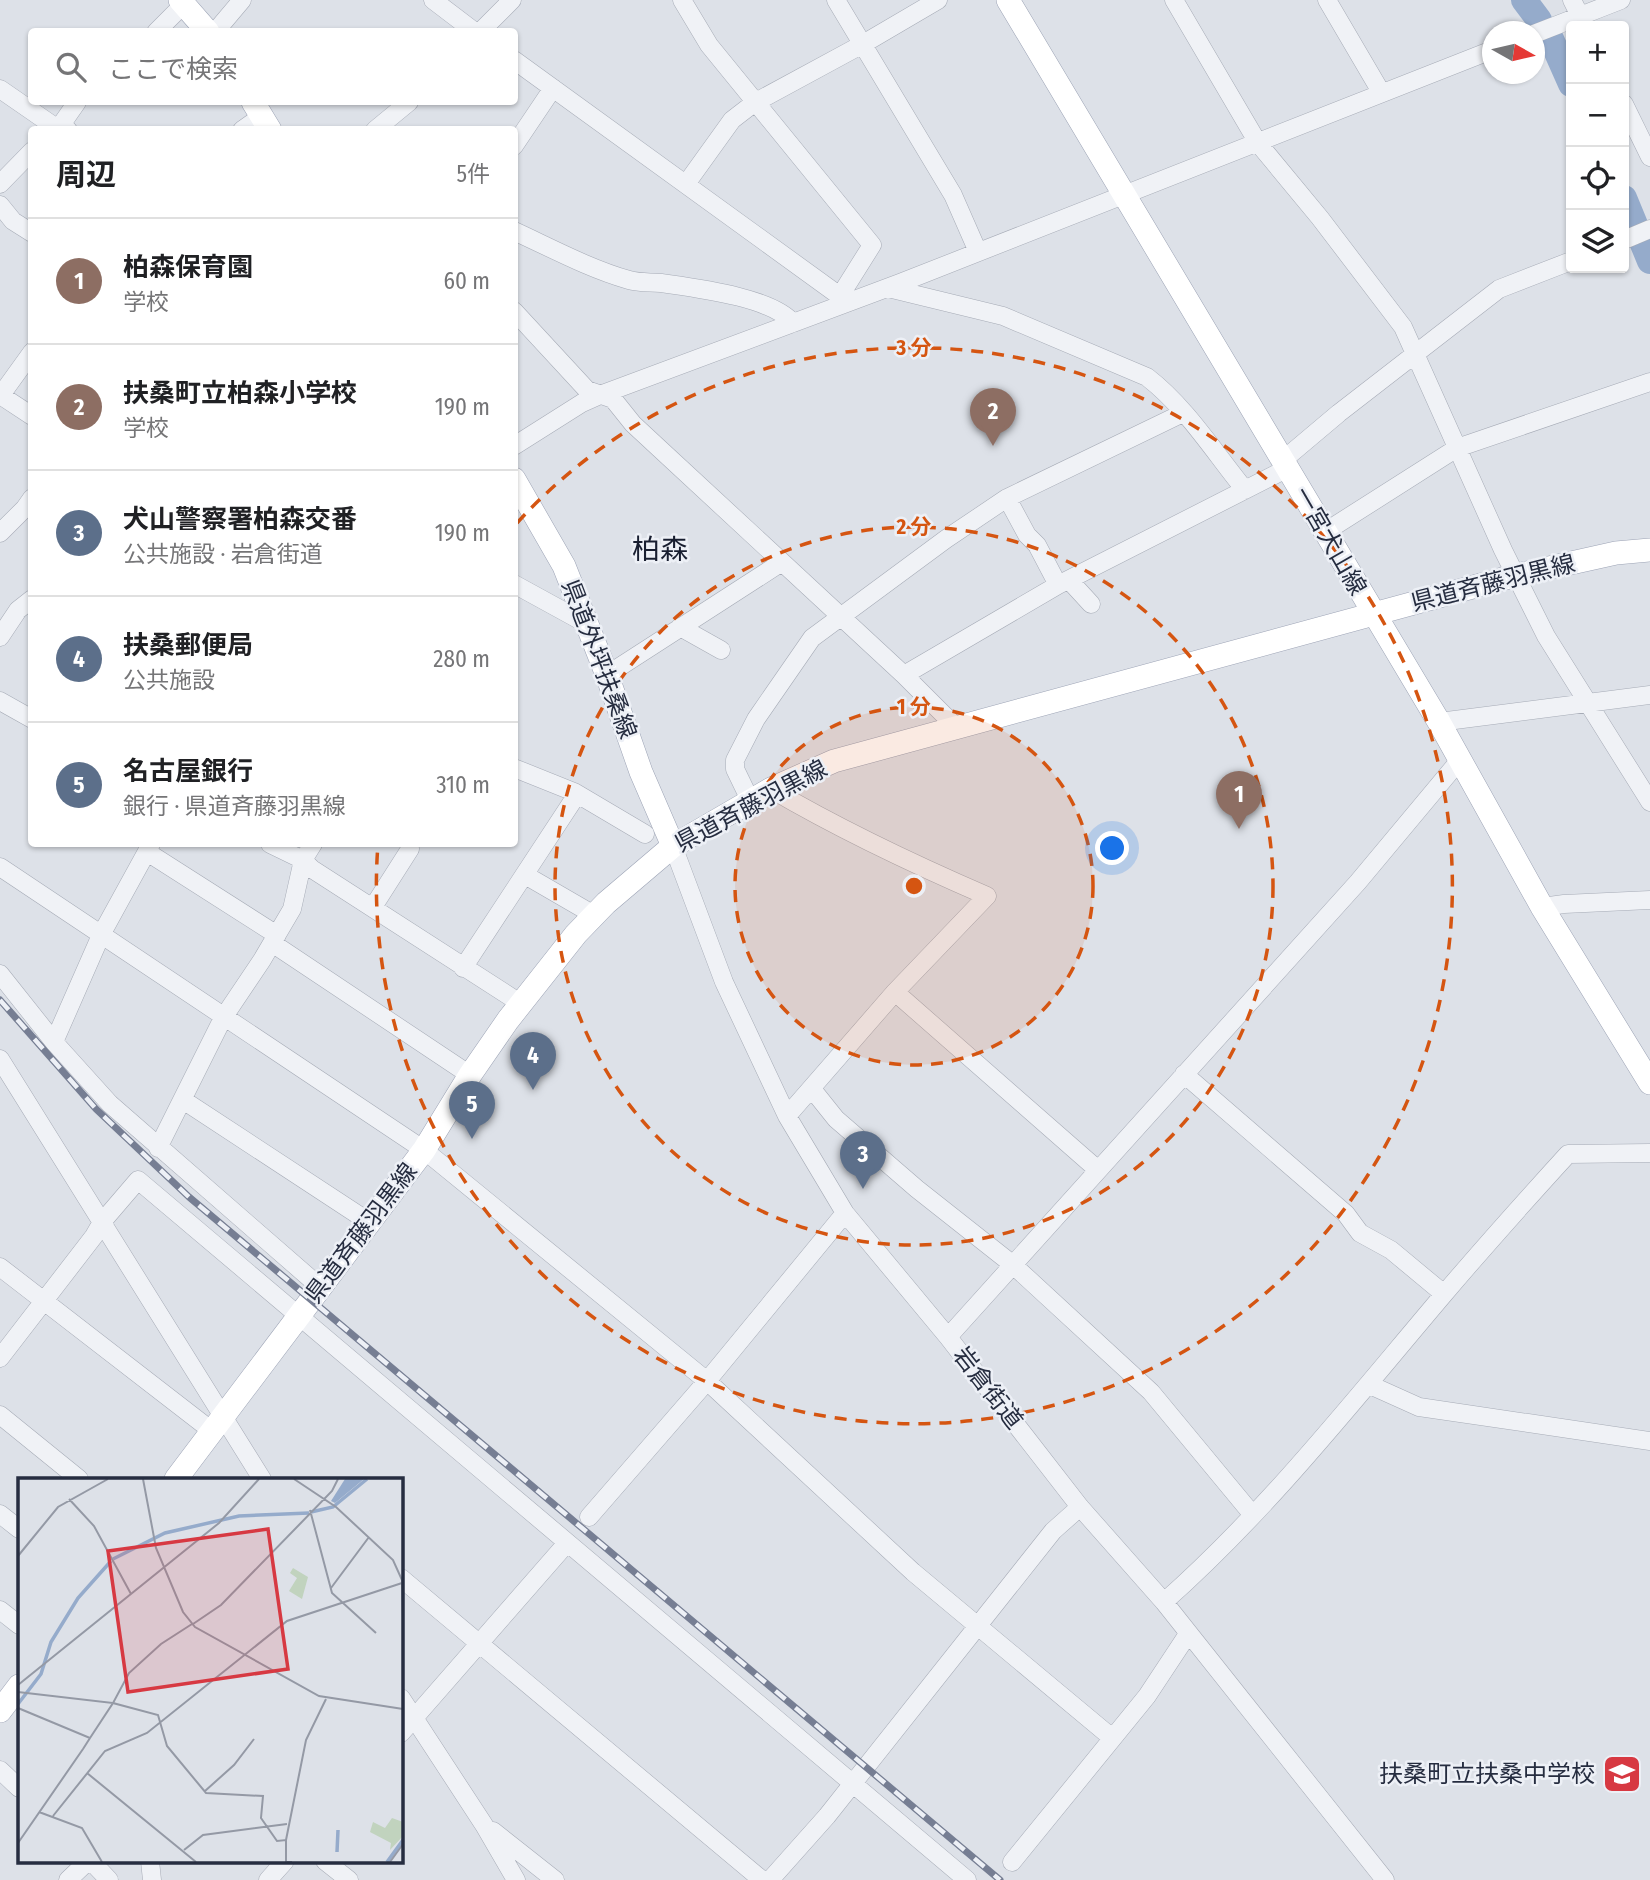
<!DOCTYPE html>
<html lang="ja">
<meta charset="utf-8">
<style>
:root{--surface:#fff;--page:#f6f6f6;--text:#202124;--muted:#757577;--line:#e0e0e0;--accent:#ea580c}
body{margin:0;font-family:"Fira Sans Condensed","Noto Sans JP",sans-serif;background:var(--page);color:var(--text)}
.controls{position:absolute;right:21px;top:21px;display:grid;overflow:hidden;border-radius:7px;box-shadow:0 2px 5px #0004}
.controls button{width:63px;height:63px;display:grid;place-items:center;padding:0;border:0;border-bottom:2px solid var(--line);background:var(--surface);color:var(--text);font:35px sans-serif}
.compass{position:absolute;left:1482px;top:21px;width:63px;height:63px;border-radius:50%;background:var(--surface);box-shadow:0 2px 5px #0004;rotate:98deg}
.you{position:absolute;left:1113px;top:849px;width:24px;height:24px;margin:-18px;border:5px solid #fff;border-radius:50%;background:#1a73e8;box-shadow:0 0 0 10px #1a73e833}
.badge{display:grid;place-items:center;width:46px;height:46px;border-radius:50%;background:var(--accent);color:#fff;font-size:23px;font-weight:700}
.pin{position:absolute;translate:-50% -58px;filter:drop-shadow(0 2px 4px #0008)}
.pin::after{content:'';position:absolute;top:37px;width:24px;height:21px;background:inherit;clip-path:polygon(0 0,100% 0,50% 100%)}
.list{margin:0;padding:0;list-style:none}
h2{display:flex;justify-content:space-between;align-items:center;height:91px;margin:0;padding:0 28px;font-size:30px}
h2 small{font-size:23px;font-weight:400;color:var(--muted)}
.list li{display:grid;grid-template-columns:46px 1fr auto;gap:21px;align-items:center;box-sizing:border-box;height:126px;padding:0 28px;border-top:2px solid var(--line)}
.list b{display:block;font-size:26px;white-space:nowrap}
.list p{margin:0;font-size:23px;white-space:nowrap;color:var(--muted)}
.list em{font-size:23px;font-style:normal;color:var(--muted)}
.icon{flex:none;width:38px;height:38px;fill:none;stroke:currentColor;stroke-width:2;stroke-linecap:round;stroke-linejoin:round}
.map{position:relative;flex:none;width:1650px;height:1880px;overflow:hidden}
.search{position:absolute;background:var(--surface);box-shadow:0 2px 5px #0004;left:28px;top:28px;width:490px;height:77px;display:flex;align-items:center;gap:18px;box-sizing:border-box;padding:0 24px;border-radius:7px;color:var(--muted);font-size:26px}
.panel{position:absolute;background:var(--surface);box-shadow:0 2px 5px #0004;left:28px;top:126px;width:490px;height:721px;border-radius:7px}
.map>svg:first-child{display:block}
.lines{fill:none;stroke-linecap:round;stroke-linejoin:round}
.river{stroke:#95abcb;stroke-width:26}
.minor-casing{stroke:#a6abb6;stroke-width:19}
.major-casing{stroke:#9ca3b5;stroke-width:24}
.minor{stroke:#f0f2f6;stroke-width:18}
.major{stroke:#fff;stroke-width:23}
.rail-casing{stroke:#767e93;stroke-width:7}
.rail{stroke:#edf0f6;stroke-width:4.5;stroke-dasharray:13;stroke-linecap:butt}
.ring{fill:none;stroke:#d55511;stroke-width:3.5;stroke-dasharray:12 9}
.labels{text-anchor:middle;stroke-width:5;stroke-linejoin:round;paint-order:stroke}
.street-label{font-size:24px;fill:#262d40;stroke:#edf0f6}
.poi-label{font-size:24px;fill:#262d40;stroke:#edf0f6;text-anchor:end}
.quarter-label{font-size:28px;fill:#181e30;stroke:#edf0f6}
.inset-river{fill:none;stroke:#95abcb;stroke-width:3.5}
.inset-road{fill:none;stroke:#9499a5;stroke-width:2}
.view{fill:#d73942;fill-opacity:0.15;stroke:#d73942;stroke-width:3.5}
.inset-edge{fill:none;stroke:#262d40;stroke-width:3.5}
.centre{fill:#d55511;stroke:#edf0f6;stroke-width:3.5}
.ring-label{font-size:21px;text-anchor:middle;font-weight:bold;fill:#d55511;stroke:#edf0f6;stroke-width:5;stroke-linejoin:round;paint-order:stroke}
</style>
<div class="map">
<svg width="1650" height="1880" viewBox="0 0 1650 1880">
<rect width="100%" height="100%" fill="#dde1e8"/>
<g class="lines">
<path class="river" d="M1524,0L1539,20
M1551,39L1571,84
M1624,198L1650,261"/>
<defs>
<path id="minor" d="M433,0L475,32
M682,0L709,45L872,245L840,296
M836,0L953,195L978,252
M1174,0L1258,143L1320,218L1403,327L1503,550L1546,636L1650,802
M1327,0L1381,92
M1572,0L1585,26
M156,32L184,4
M215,32L242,0
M480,32L512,0
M1534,34L1621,0
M514,60L848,302
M0,89L55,127L61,125L68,130
M1624,104L1650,157
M61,125L77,102
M242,130L262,116
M375,130L409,102
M514,146L553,88
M0,184L32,151
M686,184L732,120L754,103L863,44L938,0
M0,205L13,221L32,233
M514,231C551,248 590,269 629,280C639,283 650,282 661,283C695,288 772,297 793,323
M1624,240L1650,229
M888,288L1003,316L1147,377C1186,407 1214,452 1245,490
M514,311L587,390L613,399L633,424L661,450L904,675L956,727
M0,395L32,416
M1,395L32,352
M514,446L582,403L600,395L900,283L1492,50
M1282,461L1339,413L1499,289L1571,261
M1007,498L1027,535L1037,545L1058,585
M1325,532L1457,448L1650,382
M0,533L25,508L32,498
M1069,580L1091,604
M514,584L587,624
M680,627L721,650
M0,637L18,610L32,599
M607,675L782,562
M904,675L1058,585L1288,468
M0,701L32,719
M1439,722L1650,695
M514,768L574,792L645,834
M771,789C841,830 913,864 987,896L895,992L787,1116
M750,800L735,769V760L756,719L812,638L946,539L1007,498L1183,413
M151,844L101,935L54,1042L110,1104L320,1287
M270,844L303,860L312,869L520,1003
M673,846L724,982L787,1116L845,1213L948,1337L1080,1507L1164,1602L1385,1880
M147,852L277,935
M0,867L424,1150L707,1381L913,1572L1111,1737
M525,875L594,915
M373,907L410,849
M1542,907L1564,904L1650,900
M272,943L470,1075
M463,968L574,799V792
M0,974L54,1042
M895,992L1098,1170
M0,1059L262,1479
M1184,1074L1346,1214L1360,1233L1391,1250L1444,1294
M812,1089L836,1119L917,1189L1012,1264L1151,1392L1252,1514
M183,1100L369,1222
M158,1148L223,1018L262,960L292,909L303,860L313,844
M0,1267L212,1431
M948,1337L1358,882L1459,761
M0,1358L94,1236L102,1222L138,1180L967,1880
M1370,1385L1419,1407L1650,1441
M0,1415L79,1479
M0,1514L19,1529
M589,1517L707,1381L845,1213
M401,1578L762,1880
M1164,1602C1268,1510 1354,1400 1444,1294C1484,1247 1526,1200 1568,1154L1650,1153
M0,1610L19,1625
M401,1698L484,1825L516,1880
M401,1733L567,1543
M0,1770L19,1788
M493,1831L555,1880
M91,1861L109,1880
M150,1861L152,1880
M325,1861L349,1880
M1012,1862L1147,1696L1188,1634
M68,1880L88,1861
M268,1880L285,1861
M770,1880L827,1816L1053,1531L1080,1507"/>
<path id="major" d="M180,0L208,32
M1008,0L1439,722L1542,907L1650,1083
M253,102L270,130
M514,479L564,566L607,675L641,772L673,846
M176,1479L424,1150L470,1075L508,1020L576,934L606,903L673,846L771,789L834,761L1517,575L1616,553L1650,550
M0,1711L19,1686"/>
</defs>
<use href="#minor" class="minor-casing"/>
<use href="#major" class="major-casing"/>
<use href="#minor" class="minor"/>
<use href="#major" class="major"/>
<defs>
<path id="rail" d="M0,1000L96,1109L189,1197L1000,1880"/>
</defs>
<use href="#rail" class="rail-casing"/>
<use href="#rail" class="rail"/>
</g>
<circle cx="914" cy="886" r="179" fill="#d55511" fill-opacity=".12"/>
<g class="ring">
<circle cx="914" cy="886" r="179"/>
<circle cx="914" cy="886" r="359"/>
<path d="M517 523A538 538 0 1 1 378 844"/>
</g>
<defs>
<symbol id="school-square" viewBox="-11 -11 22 22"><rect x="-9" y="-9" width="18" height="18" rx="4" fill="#d73942" stroke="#edf0f6"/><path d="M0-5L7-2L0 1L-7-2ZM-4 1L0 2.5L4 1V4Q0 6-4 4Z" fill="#fff"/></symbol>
</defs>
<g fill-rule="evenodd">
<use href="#school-square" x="1600" y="1752" width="44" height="44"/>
</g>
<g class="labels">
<g class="street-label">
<text transform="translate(1330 541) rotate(60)" y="8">一宮犬山線</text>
<text transform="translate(1493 583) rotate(-14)" y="8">県道斉藤羽黒線</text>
<text transform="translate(599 659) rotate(69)" y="8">県道外坪扶桑線</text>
<text transform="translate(751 806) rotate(-28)" y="8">県道斉藤羽黒線</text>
<text transform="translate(361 1233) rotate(-53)" y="8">県道斉藤羽黒線</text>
<text transform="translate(988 1388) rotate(52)" y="8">岩倉街道</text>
</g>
<g class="poi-label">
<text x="1595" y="1782">扶桑町立扶桑中学校</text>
</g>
<g class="quarter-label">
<text x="660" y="559">柏森</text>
</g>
</g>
<g transform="translate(18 1478)">
<rect width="385" height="385" fill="#dde1e8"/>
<path d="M275,90L290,99L284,121L271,113L279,100L272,95ZM374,340L385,344V358L372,372L373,365L352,354L355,344L367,350Z" fill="#c1d3be"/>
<path d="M327,1H346L317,25L313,23Z" fill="#95abcb"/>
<path class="inset-river" d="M293,34L315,29L349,1M95,81L147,55L221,38L291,35M0,226L23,196L33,164L60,120L93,83M319,374L320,352M369,384L385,362"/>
<path class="inset-road" d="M125,1L138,70L165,134L177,149L301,218L385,231M276,1L318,29L375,82L384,102L385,139M51,21L76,48L113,116M292,32L314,115L358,155M0,78L40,29L90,1M313,110L351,59M174,146L143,166L111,195L95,225L140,237L149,268L188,315L245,318L243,340L259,363L268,362V384H274M175,146L203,127L314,13L320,1M0,207L201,45L241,1M0,214L95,225L72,260M0,230L72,260L65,271M69,295L178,384M187,313L216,287L236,261M21,334L64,350L84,384M35,338L87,273L129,255L269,143L384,105M268,362L288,262L308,221M0,365L65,271M166,372L185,357L269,346M372,384L385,366"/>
<path class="view" d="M250,51L270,191L110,214L90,73Z"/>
<rect width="385" height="385" class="inset-edge"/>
</g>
<circle cx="914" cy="886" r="10" class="centre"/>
<g class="ring-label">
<text x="914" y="355">3 分</text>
<text x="914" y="534">2 分</text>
<text x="914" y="714">1 分</text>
</g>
</svg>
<div class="controls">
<button>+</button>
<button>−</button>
<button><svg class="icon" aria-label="locate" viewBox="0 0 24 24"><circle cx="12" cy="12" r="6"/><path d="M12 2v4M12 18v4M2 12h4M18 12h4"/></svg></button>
<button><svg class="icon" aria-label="layers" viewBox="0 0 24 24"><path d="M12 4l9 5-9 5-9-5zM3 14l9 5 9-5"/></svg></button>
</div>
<svg class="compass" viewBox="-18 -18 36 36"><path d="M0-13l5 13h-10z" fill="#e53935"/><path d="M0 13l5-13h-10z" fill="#757577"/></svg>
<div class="you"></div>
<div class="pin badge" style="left:1239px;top:829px;background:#8d6e63">1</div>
<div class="pin badge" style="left:993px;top:446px;background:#8d6e63">2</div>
<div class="pin badge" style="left:863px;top:1189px;background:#5c6f8a">3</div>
<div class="pin badge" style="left:533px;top:1090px;background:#5c6f8a">4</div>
<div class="pin badge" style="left:472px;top:1139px;background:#5c6f8a">5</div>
<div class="search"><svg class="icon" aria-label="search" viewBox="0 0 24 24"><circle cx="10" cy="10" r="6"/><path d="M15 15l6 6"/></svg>ここで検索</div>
<section class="panel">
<h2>周辺<small>5件</small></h2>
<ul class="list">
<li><span class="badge" style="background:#8d6e63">1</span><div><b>柏森保育園</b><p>学校</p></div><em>60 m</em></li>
<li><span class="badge" style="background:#8d6e63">2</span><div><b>扶桑町立柏森小学校</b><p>学校</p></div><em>190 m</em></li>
<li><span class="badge" style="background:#5c6f8a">3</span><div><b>犬山警察署柏森交番</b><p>公共施設 · 岩倉街道</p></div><em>190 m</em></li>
<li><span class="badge" style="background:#5c6f8a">4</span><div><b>扶桑郵便局</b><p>公共施設</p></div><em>280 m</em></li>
<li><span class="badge" style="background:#5c6f8a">5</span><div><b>名古屋銀行</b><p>銀行 · 県道斉藤羽黒線</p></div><em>310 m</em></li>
</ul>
</section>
</div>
